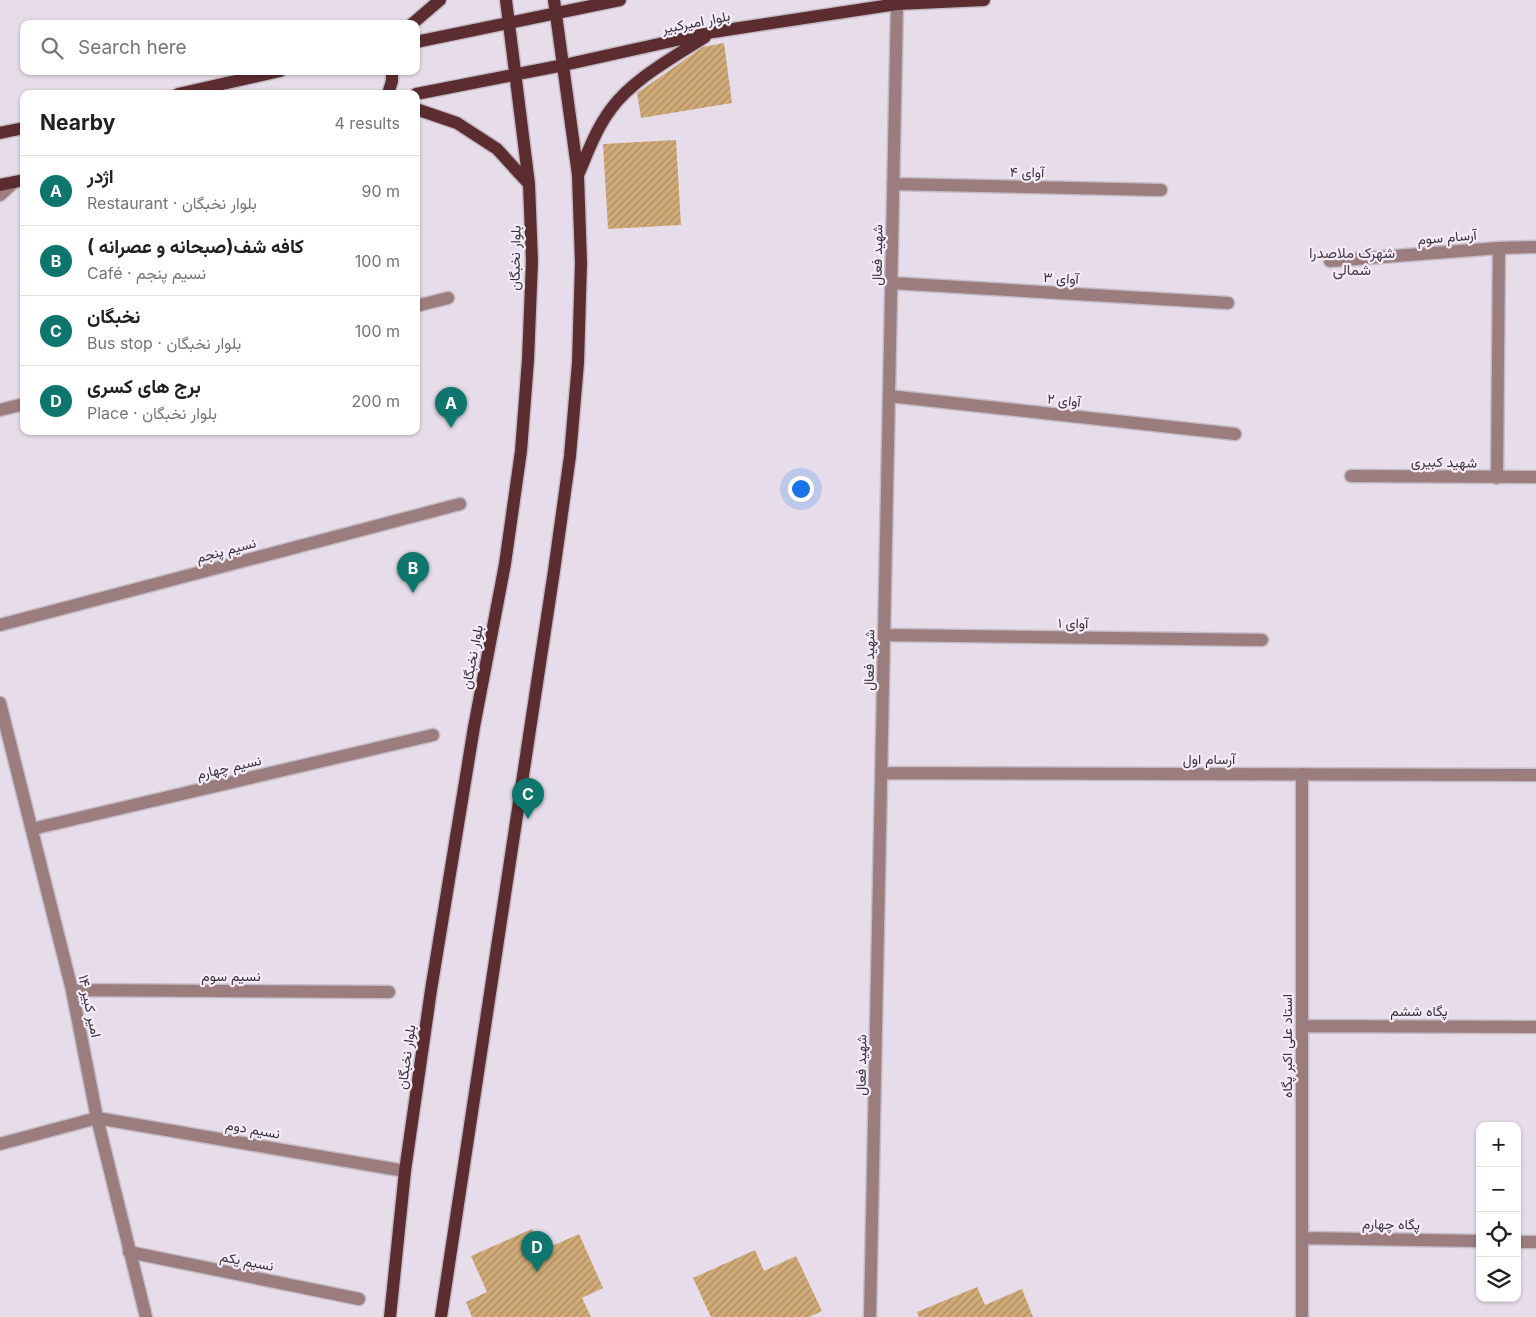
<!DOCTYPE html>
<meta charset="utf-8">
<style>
:root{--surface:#fff;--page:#f2f2f2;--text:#202124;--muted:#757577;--line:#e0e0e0;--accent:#0f766e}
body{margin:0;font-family:Inter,Vazirmatn,sans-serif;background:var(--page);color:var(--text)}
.controls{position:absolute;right:15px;bottom:15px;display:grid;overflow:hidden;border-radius:10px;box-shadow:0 1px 4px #0004}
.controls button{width:45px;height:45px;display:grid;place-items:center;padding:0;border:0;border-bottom:1px solid var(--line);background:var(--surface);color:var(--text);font:25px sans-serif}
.you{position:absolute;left:800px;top:488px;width:18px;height:18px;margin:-12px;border:4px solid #fff;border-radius:50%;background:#1a73e8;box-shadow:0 0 0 8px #1a73e833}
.badge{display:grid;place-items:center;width:32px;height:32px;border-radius:50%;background:var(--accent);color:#fff;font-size:16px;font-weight:700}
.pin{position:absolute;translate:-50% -41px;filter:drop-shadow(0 1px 2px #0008)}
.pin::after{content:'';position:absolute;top:26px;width:18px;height:15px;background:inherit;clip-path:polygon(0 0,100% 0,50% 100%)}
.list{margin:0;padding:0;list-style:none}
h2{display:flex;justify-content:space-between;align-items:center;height:65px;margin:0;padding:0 20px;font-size:21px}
h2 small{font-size:16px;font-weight:400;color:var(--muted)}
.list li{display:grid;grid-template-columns:32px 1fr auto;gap:15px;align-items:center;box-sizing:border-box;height:70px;padding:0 20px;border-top:1px solid var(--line)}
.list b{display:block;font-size:19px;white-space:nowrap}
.list p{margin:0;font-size:16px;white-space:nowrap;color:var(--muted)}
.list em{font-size:16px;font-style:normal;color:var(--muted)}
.icon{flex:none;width:28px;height:28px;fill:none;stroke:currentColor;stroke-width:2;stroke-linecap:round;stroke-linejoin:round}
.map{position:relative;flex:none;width:1536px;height:1317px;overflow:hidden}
.search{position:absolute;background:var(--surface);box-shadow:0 1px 4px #0004;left:20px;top:20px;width:400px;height:55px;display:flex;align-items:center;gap:12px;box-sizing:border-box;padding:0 18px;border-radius:10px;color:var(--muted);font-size:19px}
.panel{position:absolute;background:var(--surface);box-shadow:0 1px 4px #0004;left:20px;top:90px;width:400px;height:345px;border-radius:10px}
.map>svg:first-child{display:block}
.building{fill:url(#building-hatch)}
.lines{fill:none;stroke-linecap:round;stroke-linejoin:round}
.minor-casing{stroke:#c4bbc6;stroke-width:15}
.major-casing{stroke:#c4bbc6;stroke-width:15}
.minor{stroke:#9b7d7e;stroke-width:12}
.major{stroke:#5c2d30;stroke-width:12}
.labels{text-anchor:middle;stroke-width:4.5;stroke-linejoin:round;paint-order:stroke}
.street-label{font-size:14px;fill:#373338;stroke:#f4eaf8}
.neighbourhood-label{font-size:15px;fill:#443c47;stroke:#f4eaf8}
</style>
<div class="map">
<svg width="1536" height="1317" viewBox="0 0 1536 1317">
<defs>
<pattern id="building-hatch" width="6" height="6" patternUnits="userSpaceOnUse" patternTransform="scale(1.25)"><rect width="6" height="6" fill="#d0aa77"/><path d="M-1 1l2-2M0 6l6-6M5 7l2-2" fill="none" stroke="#aa8b63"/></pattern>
</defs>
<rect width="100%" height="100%" fill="#e7ddea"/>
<path class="building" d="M724,43L732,103L641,118L637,93L703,47Z
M676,140L681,225L608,229L603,144Z
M532,1229L541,1251L579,1234L603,1288L582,1298L591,1317H472L466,1302L487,1292L471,1256Z
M755,1250L764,1271L796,1256L822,1311L809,1317H711L693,1278Z
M977,1287L985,1305L1022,1289L1033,1317H919L917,1312Z"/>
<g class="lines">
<defs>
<path id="minor" d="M893,184L1161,190
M0,195L14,182
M1330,261L1499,248L1536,247
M891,283L1228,303
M416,306L448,298
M889,396L1235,434
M0,410L24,404
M1351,476L1536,477
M1497,478L1499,248
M0,625L460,504
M884,635L1262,640
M0,703L72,990L97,1118L146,1317
M881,773L1536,775
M1302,774V1317
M32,829L433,735
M72,990L389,992
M1302,1026L1536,1027
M0,1144L97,1118L405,1171
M1303,1238L1480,1241
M1517,1242H1536
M129,1252L359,1299
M870,1317L897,4"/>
<path id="major" d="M412,24L440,0
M416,42L620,0
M178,94L280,71
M388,94L392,81V71
M416,94L564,65L713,32L897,4L984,0
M416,109L457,123L497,149L529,184
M0,133L24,128
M578,175C588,152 596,129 611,109C633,79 674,57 705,37
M0,185L24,180
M390,1317L405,1171L431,990L474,727L505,564L521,451L528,360L532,261L529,184L506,0
M441,1317L554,571L570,456L578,363L581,263L578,175L554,0"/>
</defs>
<use href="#minor" class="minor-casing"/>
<use href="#major" class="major-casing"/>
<use href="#minor" class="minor"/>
<use href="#major" class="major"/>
</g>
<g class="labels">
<g class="street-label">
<text transform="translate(696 22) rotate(-11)" y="5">بلوار امیرکبیر</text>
<text transform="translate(1027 172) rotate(1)" y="5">آوای ۴</text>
<text transform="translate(1447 237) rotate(-5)" y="5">آرسام سوم</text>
<text transform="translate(877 255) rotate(-89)" y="5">شهید فعال</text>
<text transform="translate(515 258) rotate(-89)" y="5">بلوار نخبگان</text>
<text transform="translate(1061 278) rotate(3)" y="5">آوای ۳</text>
<text transform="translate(1064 400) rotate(6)" y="5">آوای ۲</text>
<text transform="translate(1444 462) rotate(1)" y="5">شهید کبیری</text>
<text transform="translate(226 550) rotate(-15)" y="5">نسیم پنجم</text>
<text transform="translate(1073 623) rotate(1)" y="5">آوای ۱</text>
<text transform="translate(472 657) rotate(-79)" y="5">بلوار نخبگان</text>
<text transform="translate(869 660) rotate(-89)" y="5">شهید فعال</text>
<text x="1209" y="764">آرسام اول</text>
<text transform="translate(229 767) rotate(-13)" y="5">نسیم چهارم</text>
<text x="231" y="981">نسیم سوم</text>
<text transform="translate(90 1006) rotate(78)" y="5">امیر کبیر ۱۴</text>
<text x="1419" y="1016">پگاه ششم</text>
<text transform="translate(1287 1046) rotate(-90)" y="5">استاد علی اکبر پگاه</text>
<text transform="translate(406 1057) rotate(-82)" y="5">بلوار نخبگان</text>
<text transform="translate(861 1065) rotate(-89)" y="5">شهید فعال</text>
<text transform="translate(253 1129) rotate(10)" y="5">نسیم دوم</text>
<text transform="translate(1391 1224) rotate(1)" y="5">پگاه چهارم</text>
<text transform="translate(247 1261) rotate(11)" y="5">نسیم یکم</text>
</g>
<g class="neighbourhood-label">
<text x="1352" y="258">شهرک ملاصدرا<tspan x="1352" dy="17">شمالی</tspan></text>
</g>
</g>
</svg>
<div class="controls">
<button>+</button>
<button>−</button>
<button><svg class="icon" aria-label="locate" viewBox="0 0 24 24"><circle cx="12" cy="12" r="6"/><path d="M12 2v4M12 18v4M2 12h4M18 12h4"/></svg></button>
<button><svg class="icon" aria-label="layers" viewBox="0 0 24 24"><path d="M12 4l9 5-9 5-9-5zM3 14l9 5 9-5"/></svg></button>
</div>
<div class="you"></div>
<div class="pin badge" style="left:451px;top:428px">A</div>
<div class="pin badge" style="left:413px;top:593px">B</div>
<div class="pin badge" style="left:528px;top:819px">C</div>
<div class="pin badge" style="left:537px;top:1272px">D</div>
<div class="search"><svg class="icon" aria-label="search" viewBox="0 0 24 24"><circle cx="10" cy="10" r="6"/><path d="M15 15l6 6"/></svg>Search here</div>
<section class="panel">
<h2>Nearby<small>4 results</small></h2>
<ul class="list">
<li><span class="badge">A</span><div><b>اژدر</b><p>Restaurant · بلوار نخبگان</p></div><em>90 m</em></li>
<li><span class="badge">B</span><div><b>کافه شف(صبحانه و عصرانه )</b><p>Café · نسیم پنجم</p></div><em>100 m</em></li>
<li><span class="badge">C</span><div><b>نخبگان</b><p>Bus stop · بلوار نخبگان</p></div><em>100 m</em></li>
<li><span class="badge">D</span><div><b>برج های کسری</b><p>Place · بلوار نخبگان</p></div><em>200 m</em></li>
</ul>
</section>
</div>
